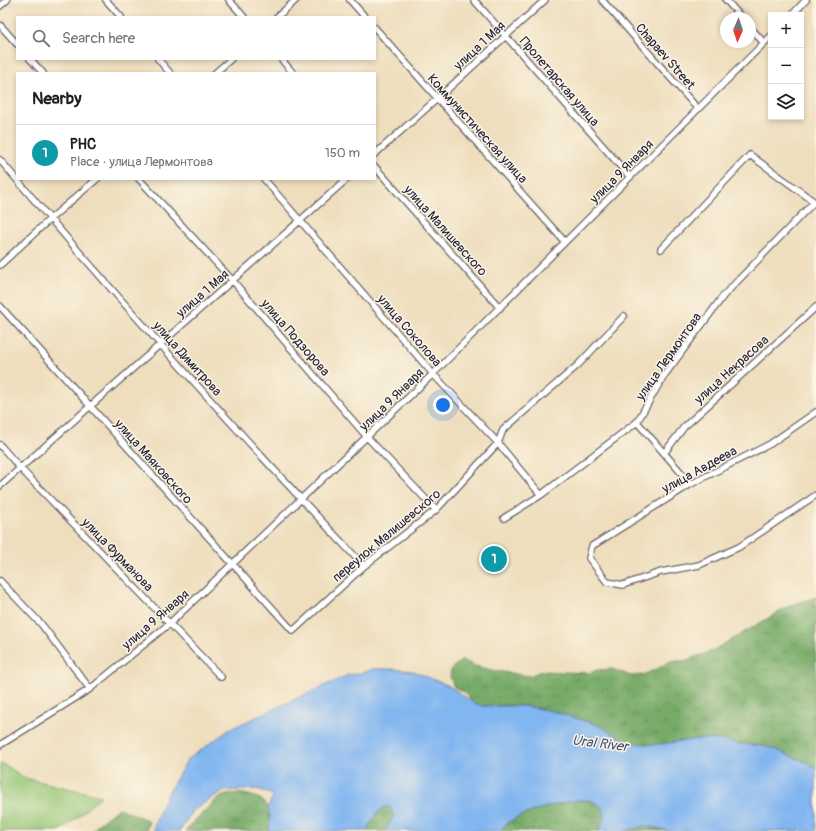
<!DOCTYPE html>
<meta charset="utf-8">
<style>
:root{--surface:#fff;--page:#f2f2f2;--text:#202124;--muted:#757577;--line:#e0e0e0;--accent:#b45309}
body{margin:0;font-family:Pangolin,sans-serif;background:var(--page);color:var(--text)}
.controls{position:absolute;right:12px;top:12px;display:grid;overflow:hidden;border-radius:0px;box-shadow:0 2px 6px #0003}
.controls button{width:36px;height:36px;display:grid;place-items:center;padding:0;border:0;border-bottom:1px solid var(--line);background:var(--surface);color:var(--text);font:20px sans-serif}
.compass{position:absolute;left:720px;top:12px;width:36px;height:36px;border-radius:50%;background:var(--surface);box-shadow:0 2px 6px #0003;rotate:183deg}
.you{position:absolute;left:443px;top:405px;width:14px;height:14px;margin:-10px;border:3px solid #fff;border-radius:50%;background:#1a73e8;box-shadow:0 0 0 6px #1a73e833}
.badge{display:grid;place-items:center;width:26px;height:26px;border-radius:50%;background:var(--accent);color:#fff;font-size:13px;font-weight:700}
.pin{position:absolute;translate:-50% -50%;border:2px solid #fff;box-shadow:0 1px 4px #0006}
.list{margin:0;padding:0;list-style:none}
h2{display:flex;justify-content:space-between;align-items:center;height:52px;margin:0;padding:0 16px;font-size:17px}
h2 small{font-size:13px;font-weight:400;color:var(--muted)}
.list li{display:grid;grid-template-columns:26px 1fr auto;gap:12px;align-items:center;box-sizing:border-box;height:56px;padding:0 16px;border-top:1px solid var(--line)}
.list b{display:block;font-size:15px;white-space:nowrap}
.list p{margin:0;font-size:13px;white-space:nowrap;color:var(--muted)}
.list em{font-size:13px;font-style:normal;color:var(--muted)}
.icon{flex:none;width:22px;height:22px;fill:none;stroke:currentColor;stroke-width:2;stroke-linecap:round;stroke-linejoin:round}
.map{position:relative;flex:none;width:816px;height:831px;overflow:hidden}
.search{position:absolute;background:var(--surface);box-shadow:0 2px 6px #0003;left:16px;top:16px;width:360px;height:44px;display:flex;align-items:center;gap:10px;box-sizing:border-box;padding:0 14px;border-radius:0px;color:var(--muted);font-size:15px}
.panel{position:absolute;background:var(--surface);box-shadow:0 2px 6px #0003;left:16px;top:72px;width:360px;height:108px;border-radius:0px}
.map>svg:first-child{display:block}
.grass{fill:#95c676;stroke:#5c7458}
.forest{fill:url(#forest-crowns);stroke:#4d6651}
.water{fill:#82b6f0;stroke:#526c96}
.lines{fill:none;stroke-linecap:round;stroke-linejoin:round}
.minor-casing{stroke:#696468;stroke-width:8}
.minor{stroke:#fff;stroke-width:5.5}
.labels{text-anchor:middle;stroke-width:3;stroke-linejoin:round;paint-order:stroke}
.street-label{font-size:13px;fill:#22223b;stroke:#fcf5e5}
.water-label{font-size:14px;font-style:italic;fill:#44567a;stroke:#fcf5e5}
</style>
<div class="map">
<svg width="816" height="831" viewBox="0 0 816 831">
<defs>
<pattern id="forest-crowns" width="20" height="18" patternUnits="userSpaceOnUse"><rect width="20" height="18" fill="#78ab67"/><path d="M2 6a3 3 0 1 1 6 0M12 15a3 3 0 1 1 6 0" fill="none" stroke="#628b56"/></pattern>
</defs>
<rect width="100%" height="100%" fill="#fcf5e5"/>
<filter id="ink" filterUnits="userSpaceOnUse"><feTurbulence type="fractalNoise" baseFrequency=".025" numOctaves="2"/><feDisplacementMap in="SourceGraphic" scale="8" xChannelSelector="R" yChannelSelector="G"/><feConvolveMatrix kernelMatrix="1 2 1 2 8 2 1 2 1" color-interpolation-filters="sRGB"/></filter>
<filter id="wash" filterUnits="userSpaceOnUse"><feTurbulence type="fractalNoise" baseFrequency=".012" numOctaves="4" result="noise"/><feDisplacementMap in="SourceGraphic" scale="16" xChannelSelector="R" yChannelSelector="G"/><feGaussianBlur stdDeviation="0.9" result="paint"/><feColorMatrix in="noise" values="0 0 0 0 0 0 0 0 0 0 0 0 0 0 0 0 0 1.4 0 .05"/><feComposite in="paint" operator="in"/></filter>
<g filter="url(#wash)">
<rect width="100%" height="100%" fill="#eedebd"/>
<path class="grass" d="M0,764L5,765L25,778L101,796L79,816L59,831H0Z"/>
<path class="forest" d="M816,597V768L786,754L763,746L737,744L723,740L700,739L679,741L664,744H638L628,742L598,725L552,711L537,708L513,705L483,706L474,703L464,692L454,687L450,678L451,669L462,660L475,666L496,671L529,676L542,671L588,673L598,670L612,669L631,676L643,675L659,668L670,661H684L712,651L791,605Z
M237,793C265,797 272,802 269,831H186L193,822L217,799L223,796Z
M576,800C586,800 607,801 605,817C604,823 599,825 600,831H499C518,811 550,807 576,800Z
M387,806L391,808L394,816L385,831H366L378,812Z
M119,808L149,821L146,831H93L98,824Z
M645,826L669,831H624Z"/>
<path class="water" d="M373,669H393L413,671L449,686L474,703L483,706H524L552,711L598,725L628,742L652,745L700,739L723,740L737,744L763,746L774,749L808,763L816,768V831H669L645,826L624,831H600C599,824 607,819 604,811C602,805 594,801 587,800C572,798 524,812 511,821C506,823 503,827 499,831H385L394,816L391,808L387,806L378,812L366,831H269L270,816L268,808L273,795L258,789L223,791L192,811L180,831H154V826L163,802L187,760L230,729L348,675L361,673Z"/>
</g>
<g filter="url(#ink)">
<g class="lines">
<defs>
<path id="minor" d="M106,0L121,17
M229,0L244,17
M350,0L365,17
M474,0L630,177
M602,0L698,109
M726,0L742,18
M0,6L7,0
M792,15L806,0
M277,17L296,0
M0,25L17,44
M750,27L764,43
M375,28L565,242
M30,59L43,73
M158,59L170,73
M281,59L293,73
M215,73L231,59
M375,154L437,99L545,0
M0,160C118,299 239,434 364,566
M375,167L500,308
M139,179L233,281L367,437L436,510
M264,179L433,374L498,443L541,495
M661,249L750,155L816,203
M0,265L50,219L97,179
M0,306L293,631L364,566L436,510L498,443L503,430L578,365L624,316
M816,412L770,444L691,484L592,546L589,558L607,582L623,585L661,572L699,565L739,547L816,495
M637,422L691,484
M0,445L20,468L221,677
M665,452L684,427L816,307
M0,486L347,179
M504,518L541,495L637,422L663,377L724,295L814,202
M0,581L42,625L90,689
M0,745L90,689L169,624L433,374L771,36"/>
</defs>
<use href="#minor" class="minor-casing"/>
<use href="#minor" class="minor"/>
</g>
</g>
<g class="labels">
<g class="street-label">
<text transform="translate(479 45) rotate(-43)" y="5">улица 1 Мая</text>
<text transform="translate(666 56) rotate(49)" y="5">Chapaev Street</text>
<text transform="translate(560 81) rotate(49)" y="5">Пролетарская улица</text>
<text transform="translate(478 128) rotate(48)" y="5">Коммунистическая улица</text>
<text transform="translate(621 171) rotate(-45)" y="5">улица 9 Января</text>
<text transform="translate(446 230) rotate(48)" y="5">улица Малишевского</text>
<text transform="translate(202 293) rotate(-41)" y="5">улица 1 Мая</text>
<text transform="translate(410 330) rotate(49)" y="5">улица Соколова</text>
<text transform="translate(296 337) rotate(49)" y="5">улица Подзорова</text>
<text transform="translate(668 356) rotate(-55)" y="5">улица Лермонтова</text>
<text transform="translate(188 358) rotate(48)" y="5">улица Димитрова</text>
<text transform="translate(731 369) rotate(-42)" y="5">улица Некрасова</text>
<text transform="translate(391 399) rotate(-44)" y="5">улица 9 Января</text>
<text transform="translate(154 461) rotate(48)" y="5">улица Маяковского</text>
<text transform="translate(699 469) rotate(-29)" y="5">улица Авдеева</text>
<text transform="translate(386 535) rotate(-40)" y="5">переулок Малишевского</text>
<text transform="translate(118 554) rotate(46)" y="5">улица Фурманова</text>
<text transform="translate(155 619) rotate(-41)" y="5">улица 9 Января</text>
</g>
<g class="water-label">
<text transform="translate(600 743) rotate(7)" y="5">Ural River</text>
</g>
</g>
</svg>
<div class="controls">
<button>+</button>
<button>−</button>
<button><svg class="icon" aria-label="layers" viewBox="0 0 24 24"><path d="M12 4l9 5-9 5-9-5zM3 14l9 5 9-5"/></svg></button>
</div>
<svg class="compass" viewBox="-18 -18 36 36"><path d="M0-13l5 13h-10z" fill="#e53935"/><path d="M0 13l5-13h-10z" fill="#757577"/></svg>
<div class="you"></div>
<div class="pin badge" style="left:494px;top:559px;background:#0f9aa8">1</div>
<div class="search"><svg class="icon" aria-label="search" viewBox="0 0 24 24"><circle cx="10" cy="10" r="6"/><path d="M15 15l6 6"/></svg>Search here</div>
<section class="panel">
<h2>Nearby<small></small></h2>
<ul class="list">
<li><span class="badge" style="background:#0f9aa8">1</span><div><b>РНС</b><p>Place · улица Лермонтова</p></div><em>150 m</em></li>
</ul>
</section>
</div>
